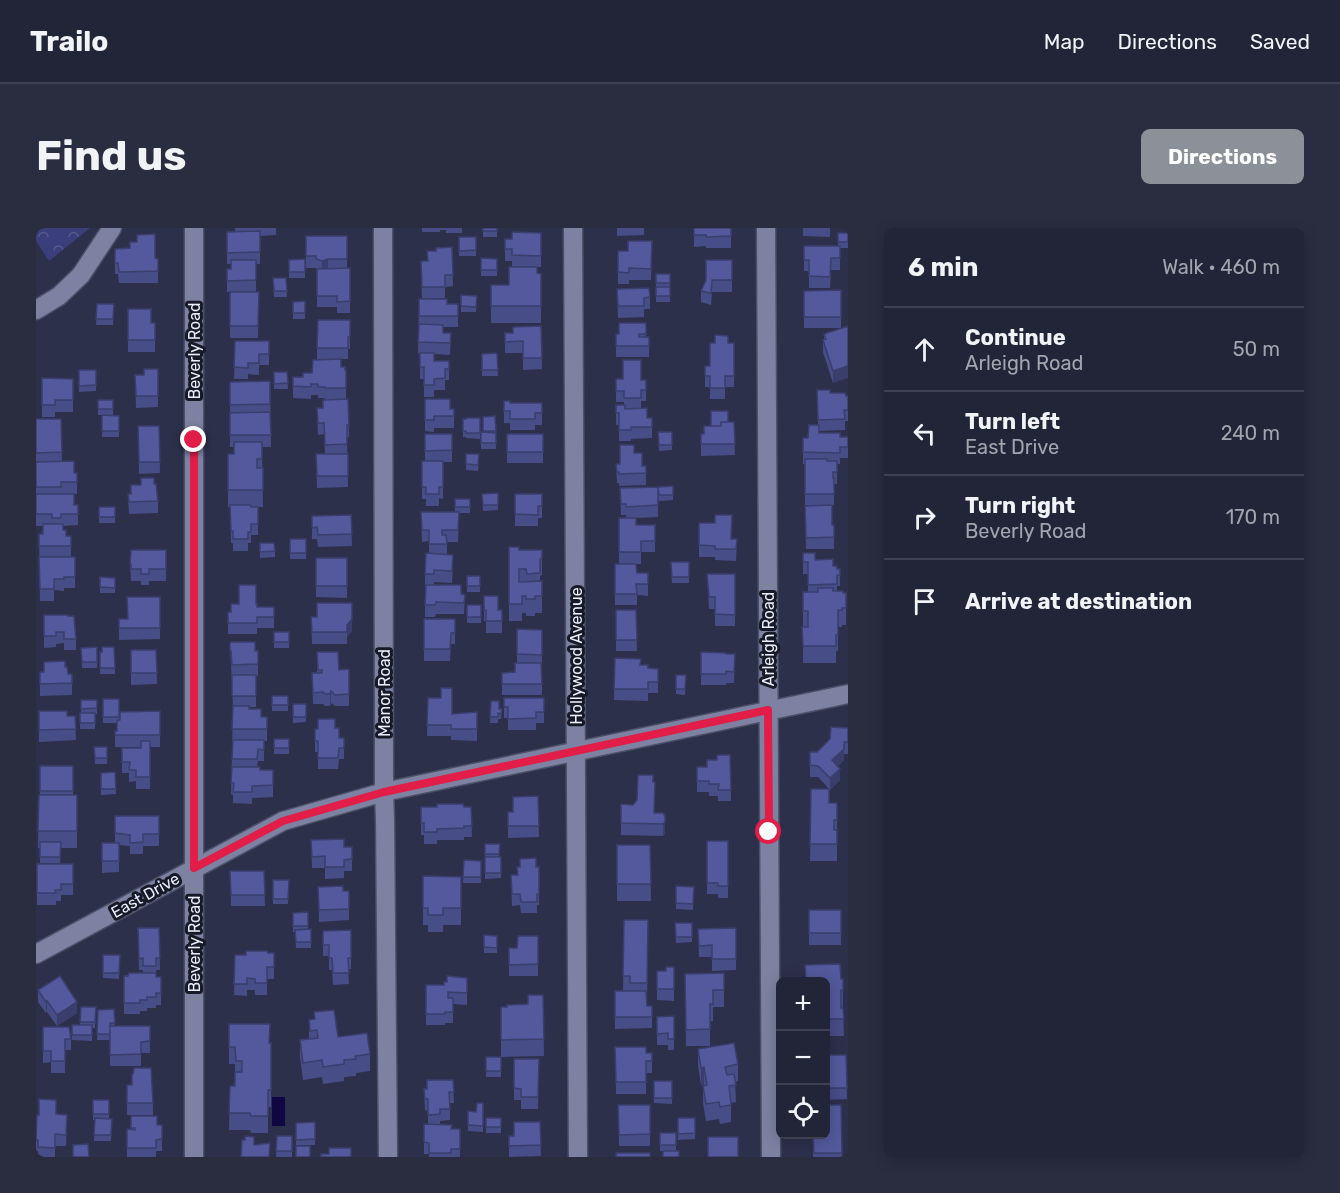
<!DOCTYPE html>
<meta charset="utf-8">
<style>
:root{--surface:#222438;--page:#2a2c40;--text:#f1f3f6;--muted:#a2a4ae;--line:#3f4153;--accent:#8c9099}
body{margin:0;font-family:Rubik,sans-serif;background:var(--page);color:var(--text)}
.controls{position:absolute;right:18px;bottom:18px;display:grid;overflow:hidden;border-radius:9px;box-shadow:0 3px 15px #0003}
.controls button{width:54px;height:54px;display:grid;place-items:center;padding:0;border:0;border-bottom:2px solid var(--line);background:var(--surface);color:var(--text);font:30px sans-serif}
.stop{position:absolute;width:18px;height:18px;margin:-14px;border:4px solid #e11d48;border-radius:50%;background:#fff}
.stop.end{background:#e11d48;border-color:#fff;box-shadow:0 2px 6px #0008}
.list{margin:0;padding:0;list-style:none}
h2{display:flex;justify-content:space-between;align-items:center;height:78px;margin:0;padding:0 24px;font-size:26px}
h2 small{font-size:20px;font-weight:400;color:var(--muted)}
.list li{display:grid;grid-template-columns:39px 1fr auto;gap:18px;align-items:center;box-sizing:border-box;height:84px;padding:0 24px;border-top:2px solid var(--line)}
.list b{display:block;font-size:22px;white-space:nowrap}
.list p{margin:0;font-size:20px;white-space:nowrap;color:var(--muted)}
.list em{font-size:20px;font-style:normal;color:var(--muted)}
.icon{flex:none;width:33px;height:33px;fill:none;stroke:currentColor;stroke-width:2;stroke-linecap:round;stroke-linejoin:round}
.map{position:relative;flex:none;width:812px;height:929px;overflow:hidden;border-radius:9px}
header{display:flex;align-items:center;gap:36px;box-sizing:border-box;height:84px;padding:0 30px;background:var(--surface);border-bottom:2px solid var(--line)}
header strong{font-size:28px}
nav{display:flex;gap:33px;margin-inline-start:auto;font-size:21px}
.intro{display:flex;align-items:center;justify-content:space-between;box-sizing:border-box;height:144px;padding:0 36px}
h1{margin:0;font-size:42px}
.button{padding:15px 27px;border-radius:9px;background:var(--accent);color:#fff;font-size:21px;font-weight:700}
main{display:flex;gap:36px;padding:0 36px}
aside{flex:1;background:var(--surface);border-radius:9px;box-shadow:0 3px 15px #0003}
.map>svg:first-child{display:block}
.forest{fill:url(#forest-crowns)}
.water{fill:#100644}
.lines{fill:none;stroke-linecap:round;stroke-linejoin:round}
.street-casing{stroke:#4c4f67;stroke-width:21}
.street{stroke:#7d82a2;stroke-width:18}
.wall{fill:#474d86}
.shaded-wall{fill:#3a3e6d}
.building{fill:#53599c;stroke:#3a3e6d;stroke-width:1.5}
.route{stroke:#e11d48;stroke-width:8}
.labels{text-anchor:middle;stroke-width:6;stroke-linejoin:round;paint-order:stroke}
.street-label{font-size:16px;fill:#eaedff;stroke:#171926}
</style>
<header>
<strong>Trailo</strong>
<nav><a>Map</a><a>Directions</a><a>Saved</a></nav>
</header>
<div class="intro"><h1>Find us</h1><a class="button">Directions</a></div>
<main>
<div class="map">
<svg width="812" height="929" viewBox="0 0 812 929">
<defs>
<pattern id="forest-crowns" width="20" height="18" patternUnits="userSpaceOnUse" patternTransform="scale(1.5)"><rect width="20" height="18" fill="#3a3e7b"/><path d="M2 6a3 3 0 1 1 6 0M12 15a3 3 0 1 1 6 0" fill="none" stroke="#575a8f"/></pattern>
</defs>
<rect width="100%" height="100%" fill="#2d304b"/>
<path class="forest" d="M0,0H54L13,33L0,13Z"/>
<path class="water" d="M236,869H249V898H236Z"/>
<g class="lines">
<defs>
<path id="street" d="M158,0V929
M347,0L348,564L349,591L352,929
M537,0L542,929
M730,0L735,929
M0,82L23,68L45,47L76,0
M0,726L247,593L348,564L812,466"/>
</defs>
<use href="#street" class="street-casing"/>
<use href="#street" class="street"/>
</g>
<path class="wall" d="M199,0H240V7L224,8V36H220V64H223L222,110H194V64H191V41H195V36H191V4H199Z
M386,0H426V5H410V2H404V4H386Z
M447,0H461V9H447Z
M581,0H608V7L581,8Z
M658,0H695V20H670V18L658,19Z
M767,0H794V9L767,8Z
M505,5V39H476V33H469V11H476Z
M802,5H812V20H804V42H795L794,60H773V43H768V18H802Z
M270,8H311V40H314V85H301V79H281V43L280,40H270Z
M423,9H440V28H423Z
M616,13L615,52H593V56H582V23H592Z
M416,19L417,58L409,59V70L386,71L385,45L391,33L400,23Z
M79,21L122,31V55H83L82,46H79Z
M445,30L461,31V48H445Z
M269,31V50H253V32Z
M696,32V64H676L675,77L665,74V63L670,52Z
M501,45L505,46V95H455V57H473Z
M620,46H634V74H620Z
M237,50H250L251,69H238Z
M581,61L614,69V81H608V89L582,90Z
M805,62V100H768V63Z
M425,67L441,68L440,84H425Z
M383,71L411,76H422V99H407V105H415L414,127L398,126V133H413V152H409V162H398V169H388V151H384V126L382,125Z
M269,73V91H257V74Z
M61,76H78L77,97H60Z
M92,81L115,95H119V124H92Z
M314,92V121H312V131H305V139L310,142V171H312L313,209H311L312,259L281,260L280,226H289L288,206L282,207L281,180H287L289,170H282V167H275V171L257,170V149H267L276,145L281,131V120Z
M610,95V109L613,118V129H580V106H583Z
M505,98L506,141L487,142V125H469V105H477Z
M812,98L797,155L787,124V112H788V106Z
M199,113H233V137H223V147L212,146V151H198Z
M692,115H698V159H689V171H674V159H669V138H674Z
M461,125L462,148H446V126Z
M122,141V179L100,180L99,147H108Z
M43,142H60V163L43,164Z
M238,144H251L252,161H238Z
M6,150L37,151V184H19V189H6Z
M580,151L610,152V173H605V180L611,190H616V210L595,211V213H583V197H580V177H588V174H580Z
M234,153L235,219H226L227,279H222V307H215V315H212V323H197V315H195L194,279H192V226H198V219H194V154Z
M781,162L812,168V193H809V202L783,203V205L804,209H812V230H804V236H801V256H798V277H769V236H767V210H772L782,197Z
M389,171L414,181H418V200H398V204L389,203Z
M62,172H77V187H62Z
M468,173L474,175H506V197H499V202H474V195H468Z
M66,187L83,188V209H66Z
M459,188L460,221H445V204H447V189Z
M444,190V211L430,210V209H427V191Z
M0,191H25L26,234L38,245H41V266H25L38,277H42V297L27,298V302L30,308H35V329H39V360H28V363L18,362V373H4L3,306H7V298H0Z
M692,194H698L699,227L665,228V206H668L675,198Z
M102,198H123L124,245L103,246Z
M622,204H636V222L623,223Z
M389,206H416V234H407V271L403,270V278H390V271H386V233H389Z
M471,206H507V235H471Z
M598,225L606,238H610V257L583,258V255H581L580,236H584Z
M430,226H443L442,243L430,242Z
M118,256L122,273V285L93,286L92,266Z
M637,258V272L623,273L622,259Z
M622,259V289L600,290V297H619V324H605V336H583V290H590V287H585L584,260Z
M446,266L462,277V282L447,283Z
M479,266H506V290H502V298H479Z
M419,271H434V285H423L422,314H411V326L417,338L416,355L398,354V357L425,366L429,367L428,386H400L399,389H389V346L393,325V313L386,314L385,284H419Z
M769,278L796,297H798V321H770Z
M63,279H79V295H63Z
M315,287L316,318L282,319L281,311H276V288Z
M663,295H679L696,311H701L700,333L679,332V329H663Z
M254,311H270V331H254Z
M224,315L239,323V329L224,330Z
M473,319L483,322H506V347L504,348V353H506V385H499V388H490V385H486V393H473Z
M130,322V353H113V357H105V353H95L94,336Z
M767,325L779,332L797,338L801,341H804V358H801V363L807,365H810V397H806V399H802V423H800V435H767V364H772V346H767Z
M280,330H311V370L280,369Z
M635,334H653V355H636Z
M579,336L601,345H612V368L601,367V377H579Z
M671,346H699V398H679V381H673Z
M431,348H444V364H431Z
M64,349L79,350V365H64Z
M448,368L462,382H466V405H450V393H448Z
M124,369V411L83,412V391H92Z
M220,376L221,379H238V400H221V406H192V384H195Z
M431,377H445V395H431Z
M580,382H600L601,423H580Z
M8,387L32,388L40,411V422H28V415L20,416V419L8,420Z
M275,389L316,403L311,409V416H276Z
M388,391H419V416H415L414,433H388Z
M481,401L506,402V467H466V445L479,444L481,435Z
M238,404H253V420H238Z
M194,416L222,423V448H220V479H213V481L225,489H231V513H228V533H222L221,539L237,553V569L216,570V576L197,575V567L195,566L197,480Z
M61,419V440H46L45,420Z
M78,419L79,446H64V424Z
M95,422H120L121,456L95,457Z
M281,424L303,442L313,441V478H299L295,475L294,478H289L287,476H277L276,445H281Z
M665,424L699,426L698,455H690V457H665Z
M579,430L604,437L612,440L622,441V465H612V473L578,472Z
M8,434L29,439L32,446H36V467L4,468V444H8Z
M640,447H650L649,467L640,466Z
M236,468H252V483H236Z
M392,470L416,486L441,484V513L415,512V508H391Z
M468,470H508V495H500V502H472V490H468Z
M67,471H83V492L124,483V519H114V561H100V553L93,554V545H86V520H105V519H79V503H81V495H67Z
M45,472H61V486H59V501H44V485H45Z
M455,473L463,481H466L465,491H462V495H454Z
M257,476H270V494L257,495Z
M3,483L31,488H39L40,512L3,514Z
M299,500L303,510H308V531H303L302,541H282V524H279V501Z
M812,500V526H808V532L802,538L804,552L794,562L793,575H801V633H774L775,561H793L782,549H774V524H781Z
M238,511H253V526H238Z
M58,519H71V536H59Z
M694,527L695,573H682V568H673V564H661V539H671L681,532Z
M4,538H37V567H41V620H25L24,635H4V620H2L3,567H4Z
M79,544L80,566L65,567V545Z
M502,568L503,609L472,610V584H477Z
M585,576L629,588V605L627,608L585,607Z
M385,579H435L436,609H428V612H401V616H388V607H385Z
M79,588H123V618H107V626H94V618L83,617V644L66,645V615H79Z
M275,612L308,619H316V643H308V650L289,651V640H276Z
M671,613H692V670H682V666H671Z
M449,616H464L463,629H465V650L449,651Z
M581,617H614L615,673H581Z
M428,632L445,633V655H427Z
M1,636H37V667H25V673H20V677H1Z
M500,639L503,666V677H501V685H485L484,677L476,678L475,647H481Z
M194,643H228L229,678H195Z
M387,648L425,649V697H407V704H392V697H387Z
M237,652H253L252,676H237Z
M640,658L658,659L657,682L640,681Z
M282,659L307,663H313V692L283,694Z
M773,682H805V717H773Z
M272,684V701H275V720H260L259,704H257V685Z
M588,692H612L611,778H616V800L579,801V763H587Z
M639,695H656V714L640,715Z
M102,700H123L124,742H120V749H125V777H120V780H111V783H104V786H88V748L107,745V742H103Z
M700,700V742L676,743V729H663L662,701Z
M315,702V741H312L313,756L297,757L296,742H293V728H287V703Z
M448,707L461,708V725H448Z
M502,708V748H473V720H481Z
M232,725H238V751H231V767H219V762H211V768L198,767L199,727H210Z
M67,727H84L83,751L67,750Z
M769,737L805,751L807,762V779H805V780H807L808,808H789V753H769Z
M638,739V773L621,772V743H630Z
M688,745V779H677V793H674V818H650L649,746Z
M431,750V777L417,776V795H409V797H390V757H408L411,754Z
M2,762L41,785L21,798L11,784L10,785L2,774Z
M507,767L508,828L465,829V779L492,776Z
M45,779H60L59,800H56V813L36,812V797H44Z
M78,781L79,798H114V825H105V838H74V801V812H61L62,782Z
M278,784L302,809L334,826V843L320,845V848L308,849V853L287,856L286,849L267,852L264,829V812L273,811V792L278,791Z
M638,788V822H632V817H621V789Z
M193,796L235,815V879H232V905H215L214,902H193L194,858H199V836H193Z
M7,799L35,811V822H29V845H15V834L7,835Z
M579,819L610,825L616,833V845H610V866H580Z
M662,821L702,836V853L699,854L700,874L695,875V894L684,896L683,891L670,893L667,875V858H668V856L665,857L662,838Z
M789,827H810L811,871L789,872Z
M450,829H465V849H450Z
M478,831H503L502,881H485V872H478Z
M417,852L418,875H414V892L404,893V897L416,901H424V929H393V926H388V896L392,897V883L389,882L388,861Z
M618,853H636V876L618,875Z
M91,857L117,875V887H91Z
M57,872H73V890L76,891L75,913H58L59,892H57Z
M447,875V904L432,903V883L440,884Z
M582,877H614V918H583Z
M805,877L806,929H777V906Z
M20,886L31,887L30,918H19V929H2V923H0V912Z
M95,888L121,897L126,909V923H120V929H91V901H95Z
M450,890H465V905H450Z
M642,890H659V911L642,912Z
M279,894V917H260V895Z
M504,894L505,928L473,929V908H478Z
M624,905H640V923H624Z
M241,908H256V929H240Z"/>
<path class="shaded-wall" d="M292,31V42L286,44V33Z
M812,138V150L797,155V143Z
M316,391V403L311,409V397Z
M295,463V475L294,478V466Z
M808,521V532L796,544V532Z
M804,541V552L794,562V550Z
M629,594V605L627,608V596Z
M11,773V784L10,785V774Z
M41,774V785L21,798V787Z
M668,839V856L665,857V840Z"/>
<path class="building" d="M447,0H461V3H447Z
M658,0H695V8L670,9V7H658Z
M224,3V24L191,25V4Z
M476,4L505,5V28L476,27V21H469V11H476Z
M802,5H812V14H802Z
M119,6V30L122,31V43L83,44L82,35H79V21L94,20V14H101V7Z
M270,8H311V31H292L286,33L280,31V28H270Z
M423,9H440V22L423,23Z
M592,13H616L615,41L593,40V45L582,44V23H592Z
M768,18H804V30H795L794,49L773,48V32H768Z
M416,19L417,47H409V59H386L385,33H392L391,23H400V20Z
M445,30L461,31V42H445Z
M269,31V44H253V32Z
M195,32H220V52L191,53V41H195Z
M670,32H696V52H676L675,65L665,63L670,52Z
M473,39H501V45L505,46V78H455V57H473Z
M314,40V73L301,74V68H281V41Z
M620,46H634V55H620Z
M237,50H250L251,63H238Z
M620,59H634V68H620Z
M613,60L614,69L608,70V78H582L581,61Z
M805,62V89H768V63Z
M194,64H223L222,98H194Z
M425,67L441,68L440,79L425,78Z
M383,71H411V76H422V88H383Z
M269,73V85H257V74Z
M61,76H78L77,91H60Z
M92,81H115V95H119V112H92Z
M282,92H314V109H312V120H281Z
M583,95H610V106H603V109H613V118H580V106H583Z
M383,96L407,97V105H415L414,115L382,114Z
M505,98L506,130H487V113L469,114V105H477V99Z
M812,98V138L797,143L787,112L790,111L788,106Z
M679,107L692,108V115H698V148H689V160H674V148H669V138H674V115H679Z
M199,113H233V126H223V135H212V140L198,139Z
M384,125H398V133H413V141H409V150L398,151V157H388V139H384Z
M461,125L462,142H446V126Z
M305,131V139H309V142H310V160H289V159H282V156H275V159L257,158V149H267V145H276L277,132Z
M587,132H605V152H610V162H605V170H588V163H580V151H587Z
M108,141H122V168H100L99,147H108Z
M43,142H60V157L43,158Z
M238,144H251L252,155L238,156Z
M6,150L37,151V172H19V177H6Z
M234,153V176L194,177V154Z
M781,162H794V165H809L810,168H812V182H808L809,191L782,192Z
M312,171L313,198L311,197V216L289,217L288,195H282L281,180H287V172Z
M389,171H414V181H418V188H398V192H389Z
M62,172H77V181H62Z
M468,173H474V175H506V185H499V191H474V183H468Z
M580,177H589V181L611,180V190H616V199H595V202H583V185H580Z
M675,183H692V194H685V198H675Z
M234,184L235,207H194V185Z
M66,187L83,188V203H66Z
M459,188L460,203H447V189Z
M430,190H444V205H430V203H427V191H430Z
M0,191H25L26,224L0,225Z
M685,194H698L699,216H665V206H668V198H685Z
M773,197H783V205H804V209H812V219H804V225L767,224V210H772Z
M102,198H123L124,234H103Z
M445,204L460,205V215H445Z
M622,204H636V217H623Z
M389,206H416V222L389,223Z
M471,206H507V224H471Z
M198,214H226V231H221V240H227V262H192V226H198Z
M584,217H598V225H606V238H610V245L583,246V244H581L580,236H584Z
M280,226H312V248H281Z
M430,226H443L442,237L430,236Z
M769,231H791V233H801V244H797V250H798V266H769Z
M38,233V245H41V254H25V259H0V234Z
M386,233H407V259H403V266H390V259H386Z
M105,250H118V256H120L122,273L93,274L92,266H95V257H105Z
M637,258V267H623L622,259Z
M622,259V277L590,279V276H585L584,260Z
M462,265V277H447L446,266Z
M0,266H38V277H42V286H25V290H16V286H0Z
M479,266H506V278H502V287L479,286Z
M419,271H434V279H419Z
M194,277H214L215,279H222V296H215V304H212V311H197V303H195Z
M796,277V297H798V309L770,310L769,278Z
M63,279H79V289H63Z
M385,284H423L422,302H406V307H410L411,316H393V302H386Z
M315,287L316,306L282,307L281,299L276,300V288Z
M679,287H696L695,311H701L700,321H679V318L663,317V295H679Z
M583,290H600V297H619V313H605V324H583Z
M7,296H27V302H30V308H35V318H3V306H7Z
M254,311H270V325H254Z
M224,315H238L239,323L224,324Z
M473,319H483V322H506V330L504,331V345L491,346L490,341H483V354L506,353V368H499V371H490V368H486V376H473Z
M95,322H130V341H113V346H105V341H95V336H94Z
M390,325L417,327L416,343L398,342V346H389Z
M767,325H779V332L797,331V338H801V341H804V347H801V356L772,357V334H767Z
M3,329H39V349H28V351H18V361H4Z
M280,330H311V358H280Z
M635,334H653V349H636Z
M579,336H600L601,345H612V356H600L601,366H579Z
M671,346H699V387L679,386V369H673Z
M431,348H444V358H431Z
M64,349L79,350V360L64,359Z
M203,357H220V376H221V379H238V389H221V395H192V384H195V376H203Z
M390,357H425V366L429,367L428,375L400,374L399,377H389Z
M782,360H797V363H807V365H810V380H806V382H802V406L800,407V418H767L766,399H772V383H767V364H782Z
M448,368H462V382H466V393H450V382H448Z
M91,369H124V400H83V391H92Z
M281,375H316V391L311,397V404H276L275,389H281Z
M431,377H445V389H431Z
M580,382H600L601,412H580Z
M8,387H32V388H38L40,411H28V404H20V408H8Z
M388,391H419V405H415L414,421H388Z
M481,401L506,402V427L481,426Z
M238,404H253V414H238Z
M195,414H219V423H222V436L196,437L195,423H194V416Z
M61,419V434H46L45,420Z
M66,419H78L79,440H64V424H66Z
M95,422H120L121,445H95Z
M281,424H302L303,442L313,441V466L299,467L295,463L294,466H289L287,464L277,465L276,445H286V442H282Z
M665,424L690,425V426H699L698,444L690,443V446H665Z
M579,430L605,431L604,437H612V440L622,441V454H612V461H578Z
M29,433V439H31L32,446H36V455L4,456V444H8V434Z
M479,435H505L506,456H466V445L479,444Z
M196,447H220V468H196Z
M640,447H650L649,461H640Z
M405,460H416V486L441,484V501H415V497H391L392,470H405Z
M236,468H252V477H236Z
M468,470H508V484H500V490L472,491V479H468Z
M67,471H83V489H67Z
M45,472H61V480L45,481Z
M455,473H463V481H466L465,486L462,485V489H454Z
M257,476H270V489H257Z
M197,478H213V481H225V489H231V501H196Z
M3,483H31V488H39L40,501L3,502Z
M124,483V507H79V503H81V493L84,492V484Z
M44,485H59V495H44Z
M282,491H299V500H303V510H308V520H303L302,530H282V513H279V501H282Z
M795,499L812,500V514H808V521L796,532L804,541L794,550L782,538L774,537V524H781L794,511Z
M238,511H253V520H238Z
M197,512H228V522L222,521L221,531H196Z
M105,513H114V549H100V542H93L94,534H86V520H105Z
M58,519H71V530H59Z
M681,527H694L695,562H682L683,556H673V553H661V539H671V532H681Z
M4,538H37V563H4Z
M196,539H224V542H237V557L216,558V564H197L198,555H195Z
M79,544L80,561H65V545Z
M602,547H617V554H619L618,585H627L629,588V594L627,596L585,595V576L597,577L601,572Z
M775,561H793V575H801V592H798V602H801V616H774Z
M3,567H41V603H2Z
M502,568L503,598H472V584H477V569Z
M401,576H427L428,579H435L436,598H428V600L401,601V604H388V595H385V579H401Z
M79,588H123V606H107V614L94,615V607L79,605Z
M308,611V619H316V631L308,632V639H289V628L276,629L275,612Z
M671,613H692V658H682V655H671Z
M4,614H25L24,629H4Z
M66,615H83V633H66Z
M449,616H464L463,626H449Z
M581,617H614L615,656H581Z
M449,629H465V645H449Z
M500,630V639H503V666H501V674H485L484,666H476L475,647H482L481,639H484V631Z
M428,632L445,633V649H427Z
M1,636H37V656H25V662H19L20,665H1Z
M194,643H228L229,667H195Z
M387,648L425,649V680H407V687H392V680H387Z
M237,652H253L252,671H237Z
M307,658V663H313V681L283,682L282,659Z
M640,658L658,659L657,676L640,675Z
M773,682H805V705H773Z
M272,684V698H257V685Z
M588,692H612L611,755H594V748H587Z
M639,695H656V709H640Z
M102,700H123L124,730H120V738H107V730L103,731Z
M700,700V731H676V717L663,718L662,701Z
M275,701V714H260L259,702Z
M315,702V730H312L313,745H297L296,730H293V717H287V703Z
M448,707L461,708V720L448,719Z
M482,708H502V736L473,737V720H481Z
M210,723H231L232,725H238V739H231V755H219V751L211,750V756H198L199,727H210Z
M67,727H84L83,745H67Z
M804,736L805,751H807V762H805V780H807L808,791H789V753H774V752H770L769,737Z
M630,739H638V761H621V743H630Z
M93,745H120V749H125V765H120V769H111V772H104V775H88V748H92Z
M688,745V762H677V776H674V801L650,802L649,746Z
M24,748L41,774L21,787L11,773L10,774L2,762Z
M411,748L431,750V765L412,764V770H417V784H409V786H390V757H408V754H411Z
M579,763H610L611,778H616V789H579Z
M492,767H507L508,811L465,812V779H471V777L492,776Z
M45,779H60L59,794H44Z
M78,781L79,795H74V806H61L62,782Z
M298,782L302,809L331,805L334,826L319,828L320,831L308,832V836L287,839L286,832L267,835L264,812L282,810L281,802L274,803L273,792L279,791L278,784Z
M638,788V811H632V805L621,806V789Z
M193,796H234L233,815H235V862H232V888H215L214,885H193L194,858H199V844H206V833H200L199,819H193Z
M36,797H56V807H36Z
M74,798H114V813L105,814V826L74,827Z
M7,799H33L35,811H29V833H15V823H7Z
M698,815L702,836L689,839L691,847L698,846L700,857L693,858L695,877L684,879L683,874L670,876L667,858L671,857L668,839L665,840L662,821Z
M579,819H610V825H616V833H610V854H580Z
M789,827H810L811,860H789Z
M450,829H465V843H450Z
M478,831H503L502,869H485V861L478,860Z
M98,840H115L117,875H91V857H96V846H97Z
M391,852H417L418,864H413L414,881H404V886L392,887V871H389L388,861H391Z
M618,853H636V870H618Z
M3,871L20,872V886L31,887L30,907L19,906V920L2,919V912H0L1,887H3Z
M57,872H73V886H57Z
M441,875H447V898L432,897V883L440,884Z
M582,877H614V906L583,907Z
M789,877H805L806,925H778L777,906H789Z
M95,888H121V897H126V911L120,912V920H91V901L99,902V900H95Z
M59,890L76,891L75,907H58Z
M450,890H465V899H450Z
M642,890H659V905L642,906Z
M279,894V911L260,912V895Z
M478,894H504L505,917L473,918V908H478Z
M388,896L416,897L415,901H424V921H415V925H393V915L388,914Z
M624,905H640V917H624Z
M209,908L218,909V917L234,915L233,929H205L206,912H209Z
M241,908H256V923H240Z
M672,909H702V929H672Z
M52,916L53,929H37V917Z
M260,918H274V929H260Z
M293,920H315V929H285V926H293Z
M627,923H643V929H627Z
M580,925H614V929H580Z"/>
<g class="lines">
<path class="route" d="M158,212V640L247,593L348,564L732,482L733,604"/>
</g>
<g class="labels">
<g class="street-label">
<text transform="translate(158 123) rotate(-90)" y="6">Beverly Road</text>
<text transform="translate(732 411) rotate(-90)" y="6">Arleigh Road</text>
<text transform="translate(540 428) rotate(-90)" y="6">Hollywood Avenue</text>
<text transform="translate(348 465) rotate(-90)" y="6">Manor Road</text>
<text transform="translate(109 667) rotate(-29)" y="6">East Drive</text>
<text transform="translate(158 716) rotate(-90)" y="6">Beverly Road</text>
</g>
</g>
</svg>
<div class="controls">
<button>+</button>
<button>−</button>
<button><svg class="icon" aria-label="locate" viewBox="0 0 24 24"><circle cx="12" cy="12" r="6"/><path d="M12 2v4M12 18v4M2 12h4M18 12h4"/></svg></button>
</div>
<div class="stop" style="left:733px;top:604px"></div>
<div class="stop end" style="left:158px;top:212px"></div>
</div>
<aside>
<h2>6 min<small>Walk · 460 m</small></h2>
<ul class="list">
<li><svg class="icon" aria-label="ahead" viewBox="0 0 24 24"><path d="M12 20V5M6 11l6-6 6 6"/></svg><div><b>Continue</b><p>Arleigh Road</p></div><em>50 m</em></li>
<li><svg class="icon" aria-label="left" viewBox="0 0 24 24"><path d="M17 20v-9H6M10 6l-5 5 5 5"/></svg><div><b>Turn left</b><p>East Drive</p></div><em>240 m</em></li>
<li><svg class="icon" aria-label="right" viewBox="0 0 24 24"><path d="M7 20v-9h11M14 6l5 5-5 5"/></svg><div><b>Turn right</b><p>Beverly Road</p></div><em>170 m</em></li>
<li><svg class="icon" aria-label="arrive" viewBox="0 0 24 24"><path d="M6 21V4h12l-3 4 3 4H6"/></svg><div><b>Arrive at destination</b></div></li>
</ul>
</aside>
</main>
